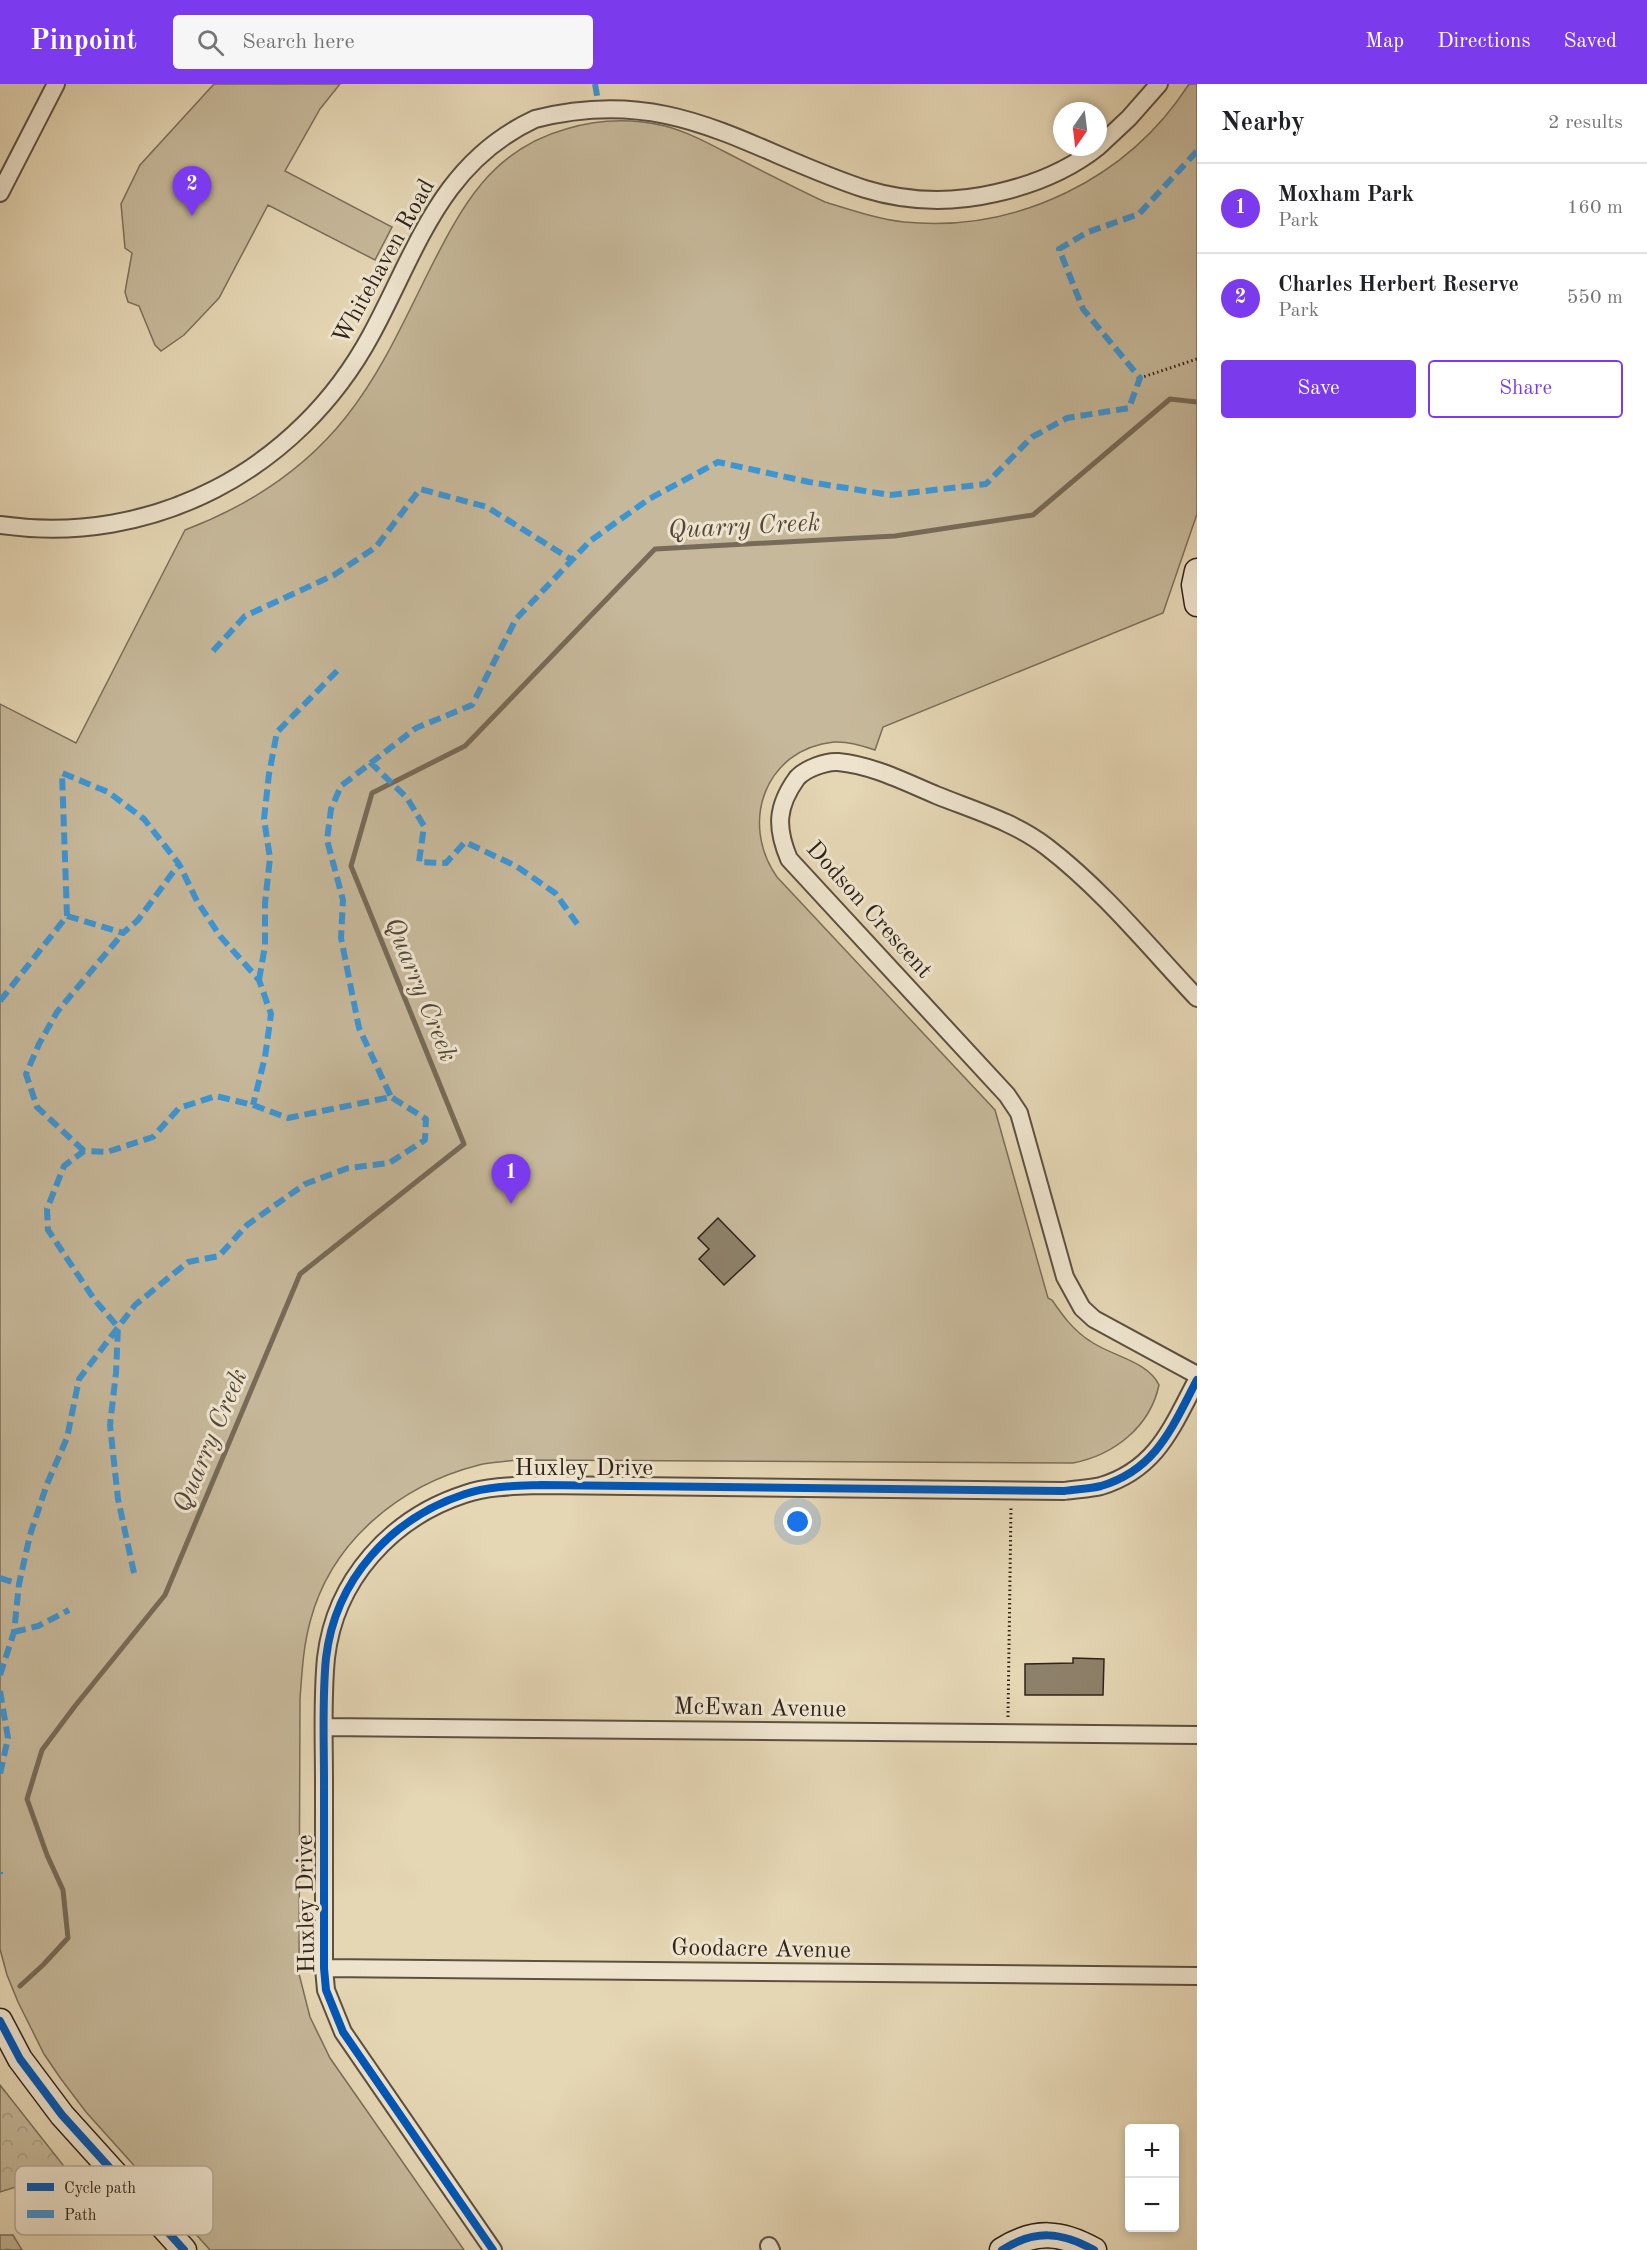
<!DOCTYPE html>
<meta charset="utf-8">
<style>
:root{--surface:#fff;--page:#f6f6f6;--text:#202124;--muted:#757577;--line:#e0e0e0;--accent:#7c3aed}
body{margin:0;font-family:"Old Standard TT",serif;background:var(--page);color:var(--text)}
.controls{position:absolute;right:18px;bottom:18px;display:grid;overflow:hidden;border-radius:6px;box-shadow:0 3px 9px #0003}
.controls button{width:54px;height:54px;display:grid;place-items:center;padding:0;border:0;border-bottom:2px solid var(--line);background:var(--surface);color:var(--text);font:30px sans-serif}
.compass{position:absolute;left:1053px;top:18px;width:54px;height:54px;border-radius:50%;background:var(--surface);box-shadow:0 3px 9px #0003;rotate:194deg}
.you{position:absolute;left:798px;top:1438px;width:21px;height:21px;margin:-15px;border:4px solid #fff;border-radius:50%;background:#1a73e8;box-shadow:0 0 0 9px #1a73e833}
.badge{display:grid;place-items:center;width:39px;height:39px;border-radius:50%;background:var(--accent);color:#fff;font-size:20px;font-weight:700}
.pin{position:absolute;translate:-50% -50px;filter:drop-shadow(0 2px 3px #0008)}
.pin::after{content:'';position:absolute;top:32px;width:21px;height:18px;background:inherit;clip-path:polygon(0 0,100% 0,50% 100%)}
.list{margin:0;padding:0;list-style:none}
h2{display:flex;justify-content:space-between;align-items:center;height:78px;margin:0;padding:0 24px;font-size:26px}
h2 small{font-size:20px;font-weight:400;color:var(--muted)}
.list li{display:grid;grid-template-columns:39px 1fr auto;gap:18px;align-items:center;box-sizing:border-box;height:90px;padding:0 24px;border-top:2px solid var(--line)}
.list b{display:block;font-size:22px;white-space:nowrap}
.list p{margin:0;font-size:20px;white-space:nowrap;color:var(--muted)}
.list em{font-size:20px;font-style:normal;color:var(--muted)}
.actions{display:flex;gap:12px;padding:18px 24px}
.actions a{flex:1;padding:14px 0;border:2px solid var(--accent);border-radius:6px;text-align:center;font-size:21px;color:var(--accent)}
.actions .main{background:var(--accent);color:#fff}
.icon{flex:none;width:33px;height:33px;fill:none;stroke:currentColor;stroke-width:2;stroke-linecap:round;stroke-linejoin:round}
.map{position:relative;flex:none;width:1197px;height:2166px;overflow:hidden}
header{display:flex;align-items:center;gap:36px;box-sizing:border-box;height:84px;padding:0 30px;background:var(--accent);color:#fff}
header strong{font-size:28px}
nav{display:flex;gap:33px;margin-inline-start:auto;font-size:21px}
.search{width:420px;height:54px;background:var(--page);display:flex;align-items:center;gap:15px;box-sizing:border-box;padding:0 21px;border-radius:6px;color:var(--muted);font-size:22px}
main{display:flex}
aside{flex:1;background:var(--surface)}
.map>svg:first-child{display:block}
.forest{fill:url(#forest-crowns);stroke:#7b6e5a;stroke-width:1.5}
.park{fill:#c6b89a;stroke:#7b6e5a;stroke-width:1.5}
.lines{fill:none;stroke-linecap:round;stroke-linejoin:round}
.stream{stroke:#776a58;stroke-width:5}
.building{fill:#8e816b;stroke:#30241b;stroke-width:1.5}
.street-casing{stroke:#5d5041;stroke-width:20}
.secondary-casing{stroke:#30241b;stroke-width:27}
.path{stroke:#30241b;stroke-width:3;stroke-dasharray:1.5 3;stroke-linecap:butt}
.street{stroke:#eee4ce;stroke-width:16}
.secondary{stroke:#eee4ce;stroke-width:24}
.quiet{stroke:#3d95d4;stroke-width:6;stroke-dasharray:12 6;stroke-linecap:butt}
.cycleway-casing{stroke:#eee4ce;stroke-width:11}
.cycleway{stroke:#0057b8;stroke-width:8}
.labels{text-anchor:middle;stroke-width:6;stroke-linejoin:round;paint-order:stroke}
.street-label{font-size:24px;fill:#30241b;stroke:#eee4ce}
.water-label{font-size:26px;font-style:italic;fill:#544739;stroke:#eee4ce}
.key{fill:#eee4ce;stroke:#b5aa98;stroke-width:1.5}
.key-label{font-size:16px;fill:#30241b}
</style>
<header>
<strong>Pinpoint</strong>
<div class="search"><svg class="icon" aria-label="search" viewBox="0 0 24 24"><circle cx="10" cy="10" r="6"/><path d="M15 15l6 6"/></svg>Search here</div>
<nav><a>Map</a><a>Directions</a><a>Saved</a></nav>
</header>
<main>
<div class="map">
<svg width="1197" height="2166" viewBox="0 0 1197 2166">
<defs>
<pattern id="forest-crowns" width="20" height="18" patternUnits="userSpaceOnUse" patternTransform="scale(1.5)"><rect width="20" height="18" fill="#c6b89a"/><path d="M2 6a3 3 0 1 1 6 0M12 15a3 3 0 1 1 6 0" fill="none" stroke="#aa9e84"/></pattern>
</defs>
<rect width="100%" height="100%" fill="#e5d6b4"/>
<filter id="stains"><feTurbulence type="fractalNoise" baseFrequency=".00333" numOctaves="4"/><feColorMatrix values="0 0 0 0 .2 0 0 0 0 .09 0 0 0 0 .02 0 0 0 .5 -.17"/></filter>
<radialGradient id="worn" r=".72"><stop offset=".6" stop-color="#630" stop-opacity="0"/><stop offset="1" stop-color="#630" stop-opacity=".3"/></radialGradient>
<path class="forest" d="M0,2001L78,2100L72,2114L37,2096L0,2108Z
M0,2151H13L22,2166H0Z"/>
<path class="park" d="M214,0H340L320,25L285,87L392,143L375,176L268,121L219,214L184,251L161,267L155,261L139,222L128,218L125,208L132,169L125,164L121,120L140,81Z
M1189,0H1197V430L1163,529L883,643L875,666C861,661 848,657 834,658C765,665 739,739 777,793L995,1026L1048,1214L1052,1216C1063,1232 1073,1246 1090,1257C1111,1272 1148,1277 1159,1301C1150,1343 1114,1371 1073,1379L516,1376C504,1378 491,1378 479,1381C400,1401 331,1457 310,1538C303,1564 302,1589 300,1615L299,1890L310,1933L330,1974L464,2166H210L86,2028L61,1995L44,1970L18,1918L7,1891L0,1865V620L76,659L185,446C248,422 304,386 346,333C381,289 404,237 429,187C462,122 491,66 566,45C599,35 631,34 665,42C688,48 710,60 731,71C762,87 793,103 825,118C851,126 877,135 904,138C1017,149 1128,95 1189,0Z"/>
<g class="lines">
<path class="stream" d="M20,1902L43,1881L68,1854L63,1806L47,1771L27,1715L42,1666L75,1622L165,1511L300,1190L464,1060L351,782L372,709L465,662L655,465L895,452L1033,431L1170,315L1197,318"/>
</g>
<path class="building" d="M718,1134L755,1172L724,1201L699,1175L709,1165L698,1154Z
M1073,1574L1104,1575L1103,1611H1025V1580L1073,1579Z"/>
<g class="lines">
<defs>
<path id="street" d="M1098,63L1129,34L1159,0
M0,109L56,0
M0,441C153,463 298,386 371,251C417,166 440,79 535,35C672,0 746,66 865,105C907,118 953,119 996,109C1032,101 1069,86 1098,63
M1197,914C1149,863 1103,806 1047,763C1015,738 973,726 936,711C905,698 872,681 838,678C826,677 805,685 797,694C776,723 776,744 789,775L1007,1011L1019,1029L1065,1193L1082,1224L1094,1235L1197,1291
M324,1643L1197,1651
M324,1884L1197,1892
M769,2162L771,2166
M493,2166L343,1948L326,1906L324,1884C324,1821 324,1759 324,1697C324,1656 322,1615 326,1574C335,1496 391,1434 465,1410C489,1402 516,1402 541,1401L1064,1407C1076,1405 1089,1405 1101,1402C1157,1385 1172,1343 1197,1296"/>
<path id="secondary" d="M1197,487L1194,501L1197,520
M0,1937L20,1975L62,2031L184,2166
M1002,2166C1035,2145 1062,2148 1094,2166"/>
</defs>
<use href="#street" class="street-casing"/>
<use href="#secondary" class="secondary-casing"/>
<path class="path" d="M1140,294L1197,275
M1008,1633L1011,1423"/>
<use href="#street" class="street"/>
<use href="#secondary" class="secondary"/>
<path class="quiet" d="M595,0L598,17
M213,567L245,532L334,491L376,463L420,405L487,423L572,476
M370,678L407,714L424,742L419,778L446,779L465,758L516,782L555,809L578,841
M67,832L123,849L138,836L179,780
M259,896L265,862V819L270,774L264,735L269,690L277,648L339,585
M0,917L67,832L62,689L108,708L144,735L179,780L197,817L220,852L259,896L271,930L265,973L253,1021
M84,1067L37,1023L26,990L39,960L57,928L123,849
M134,1489L118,1415L110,1341L116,1289L118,1243L94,1215L48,1146L47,1125L64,1082L84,1067L107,1068L153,1053L179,1024L216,1012L253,1021L288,1034L391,1013L359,944L341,854L343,816L327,756L331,725L341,702L416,644L472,621L516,535L590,457L649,415L718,378L809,398L890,411L986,400L1032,353L1067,334L1129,324L1140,294L1083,225L1059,165L1088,148L1139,130L1197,67
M0,1494L19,1500
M14,1548L38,1542L69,1526
M0,1591L14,1548L19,1500L30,1451L47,1400L67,1354L79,1295L135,1221L188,1178L219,1172L247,1141L305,1100L348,1084L389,1079L425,1056L426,1035L391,1013
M0,1607L8,1654L0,1690
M0,1788V1790"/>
<defs>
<path id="cycleway" d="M0,1937L20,1975L62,2031L184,2166
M493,2166L343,1948L326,1906L324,1884C324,1821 324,1759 324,1697C324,1656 322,1615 326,1574C335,1496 391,1434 465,1410C489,1402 516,1402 541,1401L1064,1407C1076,1405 1089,1405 1101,1402C1157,1385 1172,1343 1197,1296
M1002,2166C1035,2145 1062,2148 1094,2166"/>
</defs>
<use href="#cycleway" class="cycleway-casing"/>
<use href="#cycleway" class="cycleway"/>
</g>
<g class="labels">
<g class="street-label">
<text transform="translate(383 177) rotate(-61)" y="8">Whitehaven Road</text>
<text transform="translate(870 825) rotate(48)" y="8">Dodson Crescent</text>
<text x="584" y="1391">Huxley Drive</text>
<text transform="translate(760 1623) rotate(1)" y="8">McEwan Avenue</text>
<text transform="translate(305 1820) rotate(-91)" y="8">Huxley Drive</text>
<text transform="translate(761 1864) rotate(1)" y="8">Goodacre Avenue</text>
</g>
<g class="water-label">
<text transform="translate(744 441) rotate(-3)" y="9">Quarry Creek</text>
<text transform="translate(422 905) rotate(68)" y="9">Quarry Creek</text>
<text transform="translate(209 1356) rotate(-67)" y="9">Quarry Creek</text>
</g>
</g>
<rect x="15" y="2082" width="198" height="69" rx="9" class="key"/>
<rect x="27" y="2099" width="27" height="8" fill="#0057b8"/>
<rect x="27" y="2126" width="27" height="8" fill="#3d95d4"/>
<g class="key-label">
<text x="64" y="2109">Cycle path</text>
<text x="64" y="2136">Path</text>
</g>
<rect width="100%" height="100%" filter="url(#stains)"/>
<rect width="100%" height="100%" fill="url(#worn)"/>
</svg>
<div class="controls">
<button>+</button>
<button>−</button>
</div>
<svg class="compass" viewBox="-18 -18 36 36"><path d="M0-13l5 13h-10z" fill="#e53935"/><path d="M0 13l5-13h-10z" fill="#757577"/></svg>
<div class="you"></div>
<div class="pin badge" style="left:511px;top:1120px">1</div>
<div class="pin badge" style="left:192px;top:132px">2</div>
</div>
<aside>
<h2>Nearby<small>2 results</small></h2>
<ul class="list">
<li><span class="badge">1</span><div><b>Moxham Park</b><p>Park</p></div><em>160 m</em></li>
<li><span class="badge">2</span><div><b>Charles Herbert Reserve</b><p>Park</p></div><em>550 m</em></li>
</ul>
<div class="actions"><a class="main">Save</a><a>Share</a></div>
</aside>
</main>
